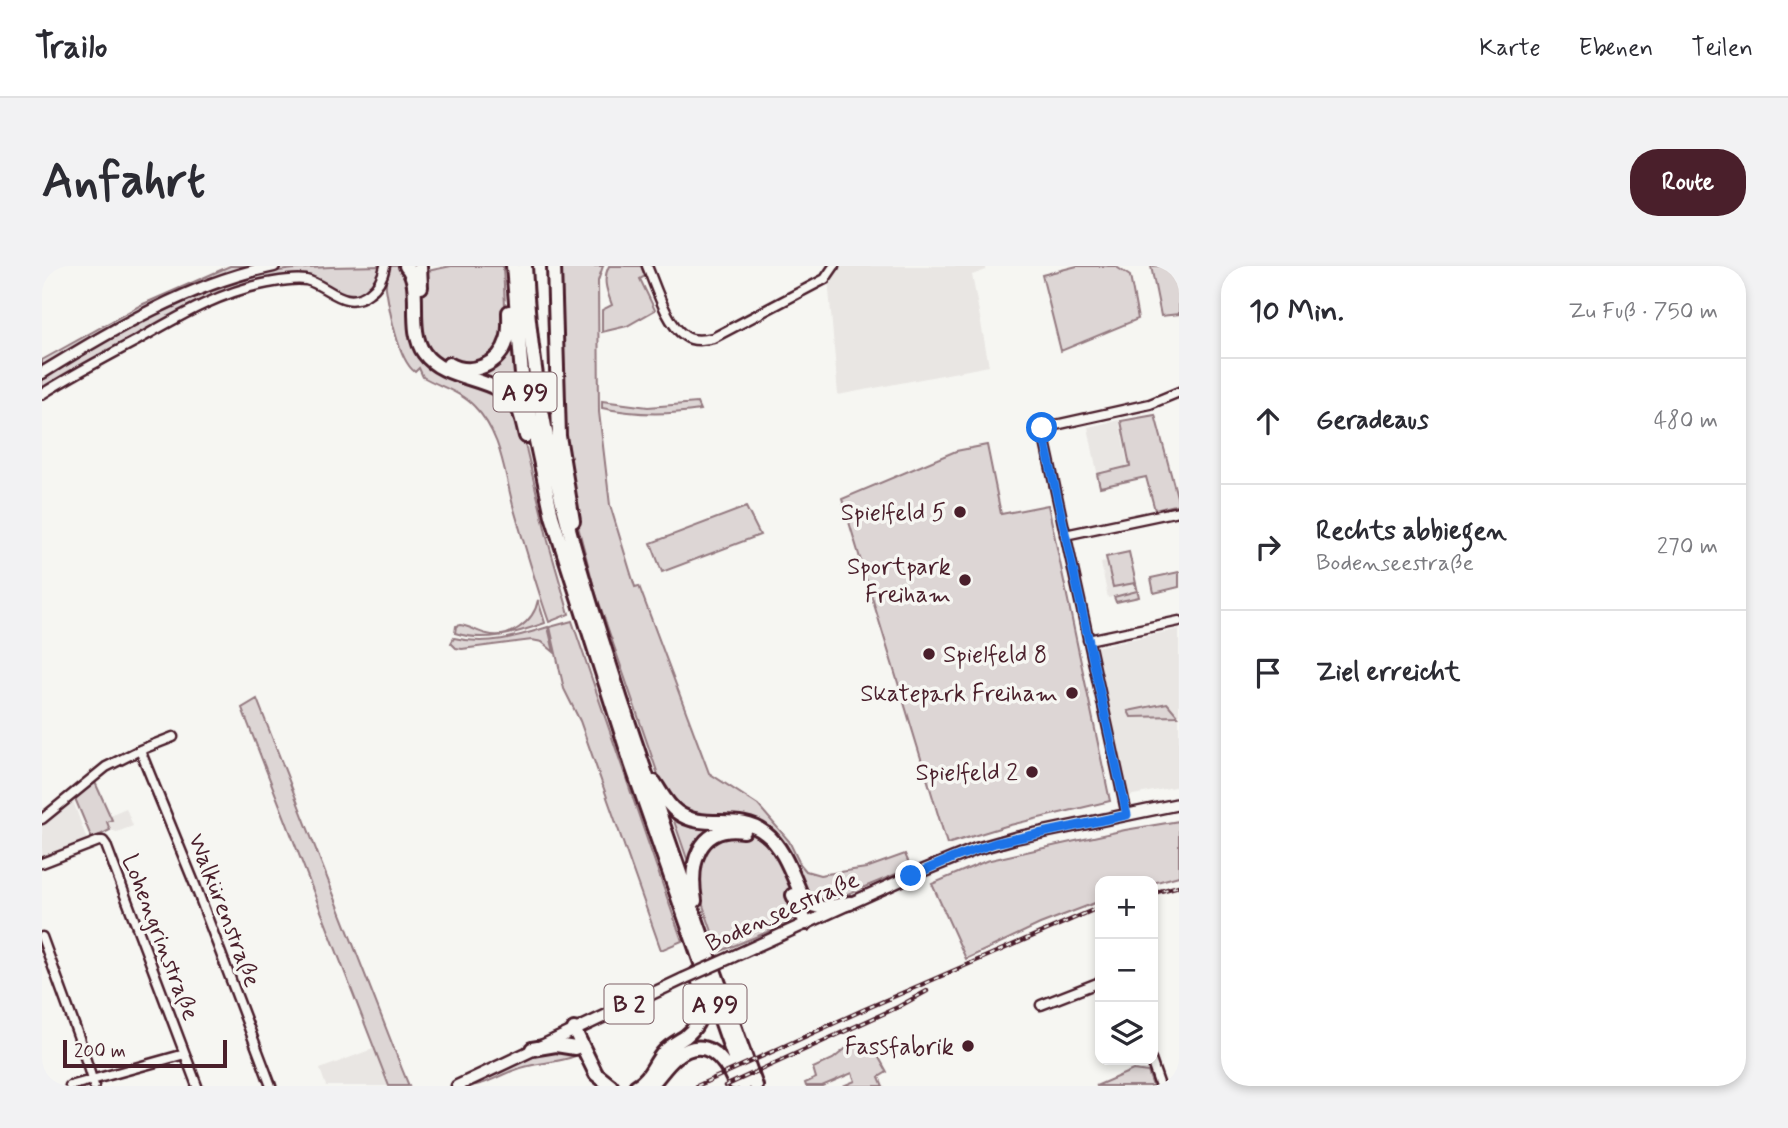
<!DOCTYPE html>
<html lang="de">
<meta charset="utf-8">
<style>
:root{--surface:#fff;--page:#f2f2f3;--text:#2b2b33;--muted:#7c7c81;--line:#e1e1e2;--accent:#4a1f2b}
body{margin:0;font-family:Mynerve,sans-serif;background:var(--page);color:var(--text)}
.controls{position:absolute;right:21px;bottom:21px;display:grid;overflow:hidden;border-radius:14px;box-shadow:0 4px 10px #0003}
.controls button{width:63px;height:63px;display:grid;place-items:center;padding:0;border:0;border-bottom:2px solid var(--line);background:var(--surface);color:var(--text);font:35px sans-serif}
.scale{position:absolute;left:21px;bottom:18px;width:164px;box-sizing:border-box;padding-left:7px;border:4px solid #4a1f2b;border-top:0;font-size:19px;line-height:24px;white-space:nowrap;color:#4a1f2b;-webkit-text-stroke:5px #f6f6f2;paint-order:stroke}
.stop{position:absolute;width:21px;height:21px;margin:-16px;border:5px solid #1a73e8;border-radius:50%;background:#fff}
.stop.end{background:#1a73e8;border-color:#fff;box-shadow:0 2px 7px #0008}
.list{margin:0;padding:0;list-style:none}
h2{display:flex;justify-content:space-between;align-items:center;height:91px;margin:0;padding:0 28px;font-size:30px}
h2 small{font-size:23px;font-weight:400;color:var(--muted)}
.list li{display:grid;grid-template-columns:46px 1fr auto;gap:21px;align-items:center;box-sizing:border-box;height:126px;padding:0 28px;border-top:2px solid var(--line)}
.list b{display:block;font-size:26px;white-space:nowrap}
.list p{margin:0;font-size:23px;white-space:nowrap;color:var(--muted)}
.list em{font-size:23px;font-style:normal;color:var(--muted)}
.icon{flex:none;width:38px;height:38px;fill:none;stroke:currentColor;stroke-width:2;stroke-linecap:round;stroke-linejoin:round}
.map{position:relative;flex:none;width:1137px;height:820px;overflow:hidden;border-radius:28px}
header{display:flex;align-items:center;gap:42px;box-sizing:border-box;height:98px;padding:0 35px;background:var(--surface);border-bottom:2px solid var(--line)}
header strong{font-size:33px}
nav{display:flex;gap:38px;margin-inline-start:auto;font-size:24px}
.intro{display:flex;align-items:center;justify-content:space-between;box-sizing:border-box;height:168px;padding:0 42px}
h1{margin:0;font-size:49px}
.button{padding:18px 32px;border-radius:28px;background:var(--accent);color:#fff;font-size:24px;font-weight:700}
main{display:flex;gap:42px;padding:0 42px}
aside{flex:1;background:var(--surface);border-radius:28px;box-shadow:0 4px 10px #0003}
.map>svg:first-child{display:block}
.built{fill:#e9e6e3}
.green{fill:#ddd6d5;stroke:#947a80;stroke-width:2}
.lines{fill:none;stroke-linecap:round;stroke-linejoin:round}
.minor-casing{stroke:#4a1f2b;stroke-width:13}
.major-casing{stroke:#4a1f2b;stroke-width:15}
.highway-casing{stroke:#4a1f2b;stroke-width:18}
.minor{stroke:#f6f6f2;stroke-width:8}
.major{stroke:#f6f6f2;stroke-width:10}
.highway{stroke:#f6f6f2;stroke-width:12}
.rail-casing{stroke:#4a1f2b;stroke-width:4.5}
.rail{stroke:#f6f6f2;stroke-width:2;stroke-dasharray:5;stroke-linecap:butt}
.major-bridge-casing{stroke:#4a1f2b;stroke-width:15;stroke-linecap:butt}
.major-bridge{stroke:#f6f6f2;stroke-width:10}
.route{stroke:#1a73e8;stroke-width:9}
.poi-dot{fill:#4a1f2b;stroke:#f6f6f2;stroke-width:2.5}
.labels{text-anchor:middle;stroke-width:7;stroke-linejoin:round;paint-order:stroke}
.shield{fill:#f6f6f2;stroke:#7e6067;stroke-width:2}
.shield-label{font-size:23px;font-weight:bold;fill:#4a1f2b}
.poi-label{font-size:24px;fill:#4a1f2b;stroke:#f6f6f2;text-anchor:end}
.street-label{font-size:24px;fill:#4a1f2b;stroke:#f6f6f2}
</style>
<header>
<strong>Trailo</strong>
<nav><a>Karte</a><a>Ebenen</a><a>Teilen</a></nav>
</header>
<div class="intro"><h1>Anfahrt</h1><a class="button">Route</a></div>
<main>
<div class="map">
<svg width="1137" height="820" viewBox="0 0 1137 820">
<rect width="100%" height="100%" fill="#f6f6f2"/>
<filter id="ink" filterUnits="userSpaceOnUse"><feTurbulence type="fractalNoise" baseFrequency=".0143" numOctaves="2"/><feDisplacementMap in="SourceGraphic" scale="14" xChannelSelector="R" yChannelSelector="G"/><feConvolveMatrix kernelMatrix="1 2 1 2 8 2 1 2 1" color-interpolation-filters="sRGB"/></filter>
<g filter="url(#ink)">
<path class="built" d="M785,0H944V4L930,9L947,100L796,129Z
M1077,154L1086,200L1055,206L1046,161Z
M1088,291L1095,326L1066,332L1059,297Z
M1137,363V520L1086,530L1054,381Z
M30,532L45,574L0,591V556L7,553Z
M84,542L91,560L75,566L68,564L65,556L70,554L68,549Z
M333,782L347,820H284L278,803Z"/>
<path class="green" d="M188,0H206L124,34L0,102V94L99,39Z
M338,0V9L331,19L325,25L315,28L299,27L261,10L163,34L94,70L0,124V110C71,69 143,23 225,7C262,0 300,1 338,0Z
M348,0H358L367,9L409,0H461L463,40L484,182L506,275L527,348L507,356C494,319 483,281 472,243C462,207 460,168 432,140C419,126 397,120 381,111L377,102L373,106C356,94 347,42 344,22C343,15 346,7 348,0Z
M519,0H561L556,15L557,146L568,239L593,321L597,320L667,507L716,539L747,575L758,598L764,605L778,609L824,602L863,588L869,602L754,649L747,657L677,686L553,325L534,253L522,193Z
M567,0H599L603,10L598,13L613,44L585,60L560,66V44L570,39C565,25 560,14 567,0Z
M1035,0H1073L1088,10L1096,53L1019,85L1000,9Z
M1109,0H1137V48L1119,50Z
M560,135L606,141L655,137L658,144C625,149 593,149 560,142Z
M1113,149L1137,238L1113,244L1104,211L1058,221L1055,208L1088,200L1079,155Z
M945,179L959,248L1006,239L1068,535L964,560L905,578L800,233L914,185Z
M704,241L718,269L620,306L609,277Z
M1087,286L1097,331L1074,336L1072,331L1095,325L1093,317L1071,321L1064,291Z
M1137,306V321L1112,327L1109,312Z
M496,334L503,357C475,367 443,377 413,367L414,360L418,359C428,360 435,366 445,368C467,374 492,356 496,334Z
M530,355L640,675L619,684L538,455L522,423L508,361Z
M506,361L512,386L500,376L490,374L420,383L414,382L409,377L412,372C445,380 474,371 506,361Z
M215,433L360,803L367,820H347L200,442Z
M1125,437L1136,450L1089,451L1086,445Z
M52,514L70,554L65,556L68,564L50,573L32,530Z
M1137,555V610L1111,617L1058,615V635L998,658L924,693L890,618L944,595L1083,564Z
M823,776L837,777L835,788L845,806L837,811L841,820H801L813,815L810,807L780,820H764L763,817L774,812L771,802L791,793L808,779Z
M514,782L533,790C513,798 492,796 473,804C457,809 443,820 426,820L462,802Z
M1091,804L1106,806L1111,820H1054Z"/>
<g class="lines">
<defs>
<path id="minor" d="M605,0C613,19 625,59 643,70C651,76 662,74 671,72L783,13L792,0
M0,128C30,109 62,92 94,75C136,51 177,26 226,17C238,15 252,12 264,14C286,19 303,46 327,27C337,20 341,11 343,0
M1023,269L1137,245
M1046,374L1137,355
M98,484L153,619L229,820
M1085,549L1000,162L1108,138L1137,126
M0,553L64,501L98,484L131,471
M0,597L57,575H61L64,579L155,820
M0,671L37,772L52,820
M999,739L1058,716
M1109,794L1118,820
M28,820L143,788"/>
<path id="major" d="M0,107C71,63 149,17 232,0
M690,691L875,607L934,583L973,572L1137,538
M415,820L641,713"/>
<path id="highway" d="M364,0C382,19 364,62 382,87C404,118 460,108 477,144C480,152 482,162 484,170
M378,0L379,21
M471,0L480,109L510,250L589,497L702,820
M483,0C490,154 532,288 579,434C622,563 667,692 714,820
M512,0L517,170L531,255
M407,98C430,111 458,98 465,74C468,65 467,55 467,46
M612,516C619,526 625,539 635,546C661,566 697,546 723,567C743,582 752,614 763,637L781,642L808,637
M751,629L764,657
M653,635C647,599 655,558 702,565
M532,763L554,808L569,820
M490,783L514,779L533,782
M594,820C608,813 611,799 621,787C627,780 635,776 643,771C666,753 661,732 655,707
M608,820C617,811 624,799 634,791C663,768 682,792 693,817"/>
</defs>
<use href="#minor" class="minor-casing"/>
<use href="#major" class="major-casing"/>
<use href="#highway" class="highway-casing"/>
<use href="#minor" class="minor"/>
<use href="#major" class="major"/>
<use href="#highway" class="highway"/>
<defs>
<path id="rail" d="M1111,627L1137,620
M655,820L821,744L1058,641
M683,820L856,741L885,725"/>
</defs>
<use href="#rail" class="rail-casing"/>
<use href="#rail" class="rail"/>
<defs>
<path id="major-bridge" d="M641,713L690,691"/>
</defs>
<use href="#major-bridge" class="major-bridge-casing"/>
<use href="#major-bridge" class="major-bridge"/>
</g>
</g>
<g class="lines" filter="url(#ink)">
<path class="route" d="M869,610L911,592L953,577L1085,549L1000,162"/>
</g>
<g class="poi-dot">
<circle cx="918" cy="246" r="7"/>
<circle cx="923" cy="314" r="7"/>
<circle cx="887" cy="388" r="7"/>
<circle cx="1030" cy="427" r="7"/>
<circle cx="990" cy="506" r="7"/>
<circle cx="926" cy="780" r="7"/>
</g>
<g class="labels">
<g class="shield">
<rect x="451.5" y="106.5" width="63" height="39" rx="5"/>
<rect x="562.5" y="718.5" width="49" height="39" rx="5"/>
<rect x="641.5" y="718.5" width="63" height="39" rx="5"/>
</g>
<g class="shield-label">
<text x="483" y="134">A 99</text>
<text x="587" y="746">B 2</text>
<text x="673" y="746">A 99</text>
</g>
<g class="poi-label">
<text x="904" y="254">Spielfeld 5</text>
<text x="909" y="308">Sportpark<tspan x="909" dy="28">Freiham</tspan></text>
<text x="901" y="396" text-anchor="start">Spielfeld 8</text>
<text x="1016" y="435">Skatepark Freiham</text>
<text x="976" y="514">Spielfeld 2</text>
<text x="912" y="788">Fassfabrik</text>
</g>
<g class="street-label">
<text transform="translate(183 644) rotate(69)" y="8">Walkürenstraße</text>
<text transform="translate(740 645) rotate(-24)" y="8">Bodenseestraße</text>
<text transform="translate(119 671) rotate(69)" y="8">Lohengrinstraße</text>
</g>
</g>
</svg>
<div class="controls">
<button>+</button>
<button>−</button>
<button><svg class="icon" aria-label="layers" viewBox="0 0 24 24"><path d="M12 4l9 5-9 5-9-5zM3 14l9 5 9-5"/></svg></button>
</div>
<div class="scale">200 m</div>
<div class="stop" style="left:1000px;top:162px"></div>
<div class="stop end" style="left:869px;top:610px"></div>
</div>
<aside>
<h2>10 Min.<small>Zu Fuß · 750 m</small></h2>
<ul class="list">
<li><svg class="icon" aria-label="ahead" viewBox="0 0 24 24"><path d="M12 20V5M6 11l6-6 6 6"/></svg><div><b>Geradeaus</b></div><em>480 m</em></li>
<li><svg class="icon" aria-label="right" viewBox="0 0 24 24"><path d="M7 20v-9h11M14 6l5 5-5 5"/></svg><div><b>Rechts abbiegen</b><p>Bodenseestraße</p></div><em>270 m</em></li>
<li><svg class="icon" aria-label="arrive" viewBox="0 0 24 24"><path d="M6 21V4h12l-3 4 3 4H6"/></svg><div><b>Ziel erreicht</b></div></li>
</ul>
</aside>
</main>
